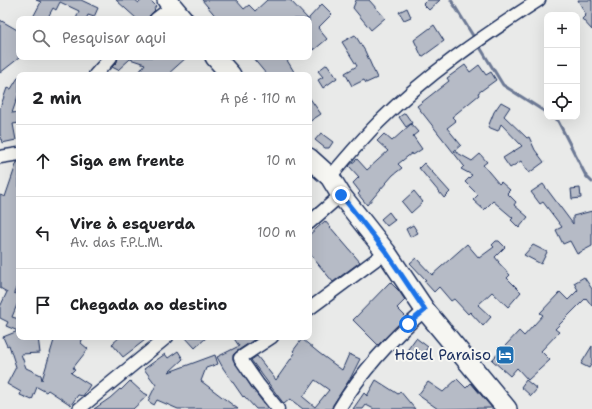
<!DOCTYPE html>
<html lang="pt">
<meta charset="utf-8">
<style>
:root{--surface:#fff;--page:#f2f2f2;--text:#202124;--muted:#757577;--line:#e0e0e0}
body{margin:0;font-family:"Shantell Sans",sans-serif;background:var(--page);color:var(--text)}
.controls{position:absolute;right:12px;top:12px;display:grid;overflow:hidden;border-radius:8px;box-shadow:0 4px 16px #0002}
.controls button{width:36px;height:36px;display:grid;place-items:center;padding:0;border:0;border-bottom:1px solid var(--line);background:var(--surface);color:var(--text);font:20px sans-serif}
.stop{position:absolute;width:12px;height:12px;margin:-9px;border:3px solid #1a73e8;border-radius:50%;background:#fff}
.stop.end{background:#1a73e8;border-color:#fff;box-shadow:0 1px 4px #0008}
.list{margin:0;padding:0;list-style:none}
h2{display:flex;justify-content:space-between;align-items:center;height:52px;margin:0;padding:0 16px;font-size:17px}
h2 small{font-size:13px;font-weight:400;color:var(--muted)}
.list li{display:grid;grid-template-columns:26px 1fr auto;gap:12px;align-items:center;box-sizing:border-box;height:72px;padding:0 16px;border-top:1px solid var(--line)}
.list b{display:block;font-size:15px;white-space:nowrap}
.list p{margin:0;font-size:13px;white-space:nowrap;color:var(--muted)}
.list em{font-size:13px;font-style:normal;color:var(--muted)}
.icon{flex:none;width:22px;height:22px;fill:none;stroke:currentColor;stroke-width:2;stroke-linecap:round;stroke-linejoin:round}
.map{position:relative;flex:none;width:592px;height:409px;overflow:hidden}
.search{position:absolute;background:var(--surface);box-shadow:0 4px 16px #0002;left:16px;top:16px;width:296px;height:44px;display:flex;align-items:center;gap:10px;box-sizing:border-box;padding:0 14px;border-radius:8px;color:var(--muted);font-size:15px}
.panel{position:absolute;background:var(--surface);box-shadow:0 4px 16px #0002;left:16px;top:72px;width:296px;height:268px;border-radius:8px}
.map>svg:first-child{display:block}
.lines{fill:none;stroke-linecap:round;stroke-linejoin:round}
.stream{stroke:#6c7995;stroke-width:3}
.building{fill:#b6bbc6;stroke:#1b2f5e;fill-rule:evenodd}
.street-casing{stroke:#1b2f5e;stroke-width:15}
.primary-casing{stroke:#1b2f5e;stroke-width:22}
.street{stroke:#f6f6f2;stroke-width:12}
.primary{stroke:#f6f6f2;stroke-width:19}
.route{stroke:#1a73e8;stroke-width:5}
.labels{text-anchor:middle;stroke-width:4;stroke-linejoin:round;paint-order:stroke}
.poi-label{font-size:15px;fill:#1b2f5e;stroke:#f6f6f2;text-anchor:end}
</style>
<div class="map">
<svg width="592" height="409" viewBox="0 0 592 409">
<rect width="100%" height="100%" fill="#e9eae9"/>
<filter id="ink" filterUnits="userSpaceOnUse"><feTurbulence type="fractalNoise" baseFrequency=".025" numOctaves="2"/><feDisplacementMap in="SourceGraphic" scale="8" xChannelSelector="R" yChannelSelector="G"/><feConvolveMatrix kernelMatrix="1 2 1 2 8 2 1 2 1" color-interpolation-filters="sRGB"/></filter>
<g filter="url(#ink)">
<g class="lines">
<path class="stream" d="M451,0L475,39
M478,44L503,85L547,113
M552,117L558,121L586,176L592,182"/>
</g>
<path class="building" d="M36,0H81L98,8L94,17L88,15L86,19H76L79,11L60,2L56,10L53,8L47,19H32L41,2Z
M116,0H135L139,3L142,0H150L156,6L154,9L155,10L149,16V19H137Z
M202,0H236L244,9L249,5L255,11L267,0H290L308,19H218Z
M356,0H369L385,18L371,30L353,8Z
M427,0H440L429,10L423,4Z
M578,0H592V30L582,19L586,15Z
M322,4L332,14L318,28L327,39L314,50L309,44V18Z
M407,8L411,17L404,20L399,12Z
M0,20L19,31V58L0,73Z
M434,25L444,41L422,57L414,40Z
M355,35L365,51L377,78L366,83L364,80L352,86L345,73L357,66L342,42Z
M118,57H187L167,75H137L145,64L130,59L118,70L112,67L117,62Z
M252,57H285L296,75H267Z
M327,64L337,78L323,88L318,80L323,77L318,71Z
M465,65L470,72L479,65L486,75L491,72L496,80L478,93L479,95L452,117L456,121L447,128L461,145L454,151L472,161L480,154L487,162L483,165L499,184L501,182L510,190L507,193L516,202L514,205L528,217L519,228L511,220L513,218L493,201L484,210L473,200L478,195L465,182L472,175L461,169L464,166L417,106L449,81L447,78Z
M19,76V93L12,113L19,112V123L13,124L16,140L2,143L0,134V108L7,88L11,89Z
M309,97L321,114L309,122Z
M501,102L510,107L504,116L527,138L529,137L535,150L544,162L529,173L521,161L510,168L503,158L522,146L501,124L498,131L488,127L494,112Z
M405,113L412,123L406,127L399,117Z
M411,124L418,132L413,136L422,149L413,155L412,153L398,164L402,168L393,175L367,205L358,194L360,192L353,183L359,177L349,166L357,159L367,170L388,151L377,141L384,134L392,141Z
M321,133L333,142L329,148H325L315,140Z
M17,162H19V281L14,293L19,295V300L12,317L19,319V337H38L40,353L21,354L26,368L41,375L42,380L55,337H83L81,343L88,349L73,368L75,369L71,373L90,385L83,396L78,395L71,405L48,390L46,392L37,387L32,400L20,395L21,392L7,384L16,367L9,345L7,346L3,337L18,331L6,326L8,322L0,318V307L7,292L0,288V195L5,197Z
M424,163L450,192L444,198L419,168Z
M543,184L573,224V216L592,211V246L577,254L570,241L563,244L556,230L562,227L543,202L540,204L531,192Z
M580,188L581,198L572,199L571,189Z
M414,191L423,202L411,213L402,202Z
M389,212L395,220L387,226L381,219Z
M325,221L360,262L333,282L309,253V235Z
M413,225L418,233L410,237L406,229Z
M496,241H499L505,247L495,257L499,262H498L510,275L507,278L521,292L508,307L492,292L478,305L491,317L483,326L470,312L468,314L454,299L451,301L439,287L434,292L424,281L426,280L410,263L416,258L432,275L467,244L479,258L494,247L492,245Z
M533,245L547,252L541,264L524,255Z
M584,277L592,289V306L586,298L555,329L559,332L541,351L550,360L528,380L517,368L510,376L492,360L519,331L524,336L543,315L540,313L560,292L568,300L578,290L574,283Z
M390,282L399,291L405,300L397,308L406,317L378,345L353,320Z
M120,337H149L123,357L112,344Z
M185,337H207L195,348Z
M233,337H258L236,352L233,355V359L252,388L268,409H256L244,396L243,397L223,368L217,357L239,346Z
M416,338L428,347L420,358L408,349Z
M302,339L319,353L342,370L349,354L360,359L351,377L333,405L332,409H303L290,399L284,404L251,360L257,356L276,380L295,353L293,351ZM315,380L329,390L315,407L303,397Z
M592,346V363L589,368L581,364Z
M178,351L183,359L169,372L215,355L218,364L206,368L201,381L238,409H178L157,400L154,405L148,401L156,385L144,369L165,354L168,358Z
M457,379L466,388L471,383L492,408L438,409L418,395L428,382L443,392Z
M376,380L398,394L400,391L415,409H374L366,405L363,409H353L364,393L367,396Z
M526,380L537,389L531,396L521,387Z
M130,381L142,392L148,395L133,409H94L110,398L120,389L121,390Z"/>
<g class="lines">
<defs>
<path id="street" d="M156,19L173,6
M95,75L111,57
M0,157L19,154
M330,177C346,158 362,139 379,122C426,75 483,36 539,0
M309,223L341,195
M309,309L386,252
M272,337L240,358L258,384L278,409
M79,409L167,337
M339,409C362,371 391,339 425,310"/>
<path id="primary" d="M167,0L183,19
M215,57L231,75
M309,158L330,177L341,195L386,252L425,310L507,409"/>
</defs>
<use href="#street" class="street-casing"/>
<use href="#primary" class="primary-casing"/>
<use href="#street" class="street"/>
<use href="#primary" class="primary"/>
</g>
</g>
<g class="lines" filter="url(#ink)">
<path class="route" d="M341,195L386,252L425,310L408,324"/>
</g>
<defs>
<symbol id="hotel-square" viewBox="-11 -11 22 22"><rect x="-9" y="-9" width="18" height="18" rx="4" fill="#1f6fb2" stroke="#f6f6f2"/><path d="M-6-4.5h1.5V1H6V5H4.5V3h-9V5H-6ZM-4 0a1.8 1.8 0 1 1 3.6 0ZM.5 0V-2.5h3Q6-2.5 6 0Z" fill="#fff"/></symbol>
</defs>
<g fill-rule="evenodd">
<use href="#hotel-square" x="494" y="344" width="22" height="22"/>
</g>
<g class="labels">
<g class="poi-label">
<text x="491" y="360">Hotel Paraiso</text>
</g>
</g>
</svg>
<div class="controls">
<button>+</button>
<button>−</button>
<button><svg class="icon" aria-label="locate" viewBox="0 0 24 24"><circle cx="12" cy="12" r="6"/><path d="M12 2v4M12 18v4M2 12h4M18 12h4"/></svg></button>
</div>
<div class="stop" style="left:408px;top:324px"></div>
<div class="stop end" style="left:341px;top:195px"></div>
<div class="search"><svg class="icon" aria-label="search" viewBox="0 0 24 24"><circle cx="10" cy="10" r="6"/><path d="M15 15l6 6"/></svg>Pesquisar aqui</div>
<section class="panel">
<h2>2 min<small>A pé · 110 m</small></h2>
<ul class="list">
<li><svg class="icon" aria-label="ahead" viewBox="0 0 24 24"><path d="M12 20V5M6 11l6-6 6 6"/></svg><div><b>Siga em frente</b></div><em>10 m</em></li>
<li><svg class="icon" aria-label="left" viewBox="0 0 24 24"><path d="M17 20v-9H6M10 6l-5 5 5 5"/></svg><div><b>Vire à esquerda</b><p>Av. das F.P.L.M.</p></div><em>100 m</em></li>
<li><svg class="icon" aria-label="arrive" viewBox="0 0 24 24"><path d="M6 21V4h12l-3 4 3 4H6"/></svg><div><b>Chegada ao destino</b></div></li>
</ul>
</section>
</div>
